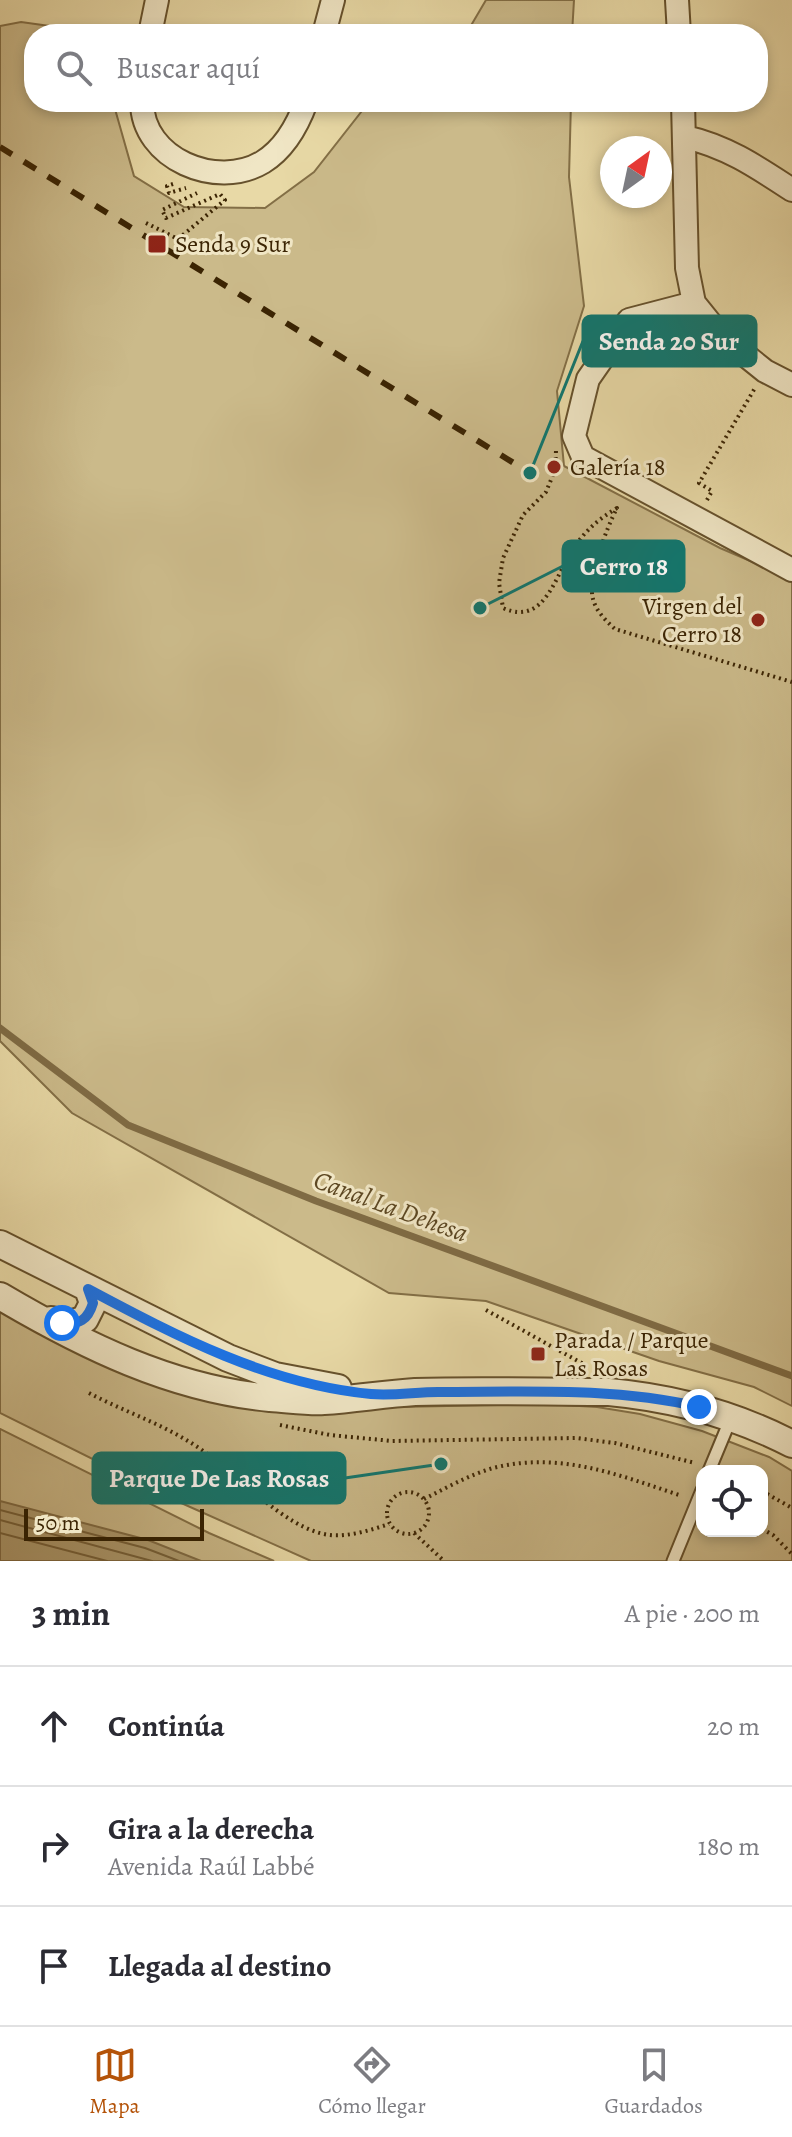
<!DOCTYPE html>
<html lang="es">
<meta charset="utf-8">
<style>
:root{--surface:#fff;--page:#f7f7f7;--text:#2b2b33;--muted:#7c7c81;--line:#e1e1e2;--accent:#b45309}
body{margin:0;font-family:Alegreya,serif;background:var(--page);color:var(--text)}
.controls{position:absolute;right:24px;bottom:24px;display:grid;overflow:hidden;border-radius:16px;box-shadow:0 4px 12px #0003}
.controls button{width:72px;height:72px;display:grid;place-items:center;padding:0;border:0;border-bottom:2px solid var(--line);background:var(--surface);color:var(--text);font:40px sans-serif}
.compass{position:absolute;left:600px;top:136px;width:72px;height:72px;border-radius:50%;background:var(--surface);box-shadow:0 4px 12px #0003;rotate:33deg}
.scale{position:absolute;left:24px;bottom:20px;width:180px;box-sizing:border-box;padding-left:8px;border:4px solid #3b2403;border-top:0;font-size:22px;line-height:28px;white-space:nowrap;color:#3b2403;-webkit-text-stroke:6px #f0e6c5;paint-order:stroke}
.stop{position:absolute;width:24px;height:24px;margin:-18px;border:6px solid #1a73e8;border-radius:50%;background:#fff}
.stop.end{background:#1a73e8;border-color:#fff;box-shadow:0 2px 8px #0008}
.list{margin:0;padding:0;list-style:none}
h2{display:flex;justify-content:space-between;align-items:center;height:104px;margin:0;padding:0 32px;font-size:34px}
h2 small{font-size:26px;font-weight:400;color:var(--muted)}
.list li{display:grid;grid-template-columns:52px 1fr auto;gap:24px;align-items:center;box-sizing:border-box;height:120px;padding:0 32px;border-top:2px solid var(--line)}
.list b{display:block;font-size:30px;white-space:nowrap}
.list p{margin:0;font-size:26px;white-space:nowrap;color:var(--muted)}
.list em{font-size:26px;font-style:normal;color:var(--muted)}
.icon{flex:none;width:44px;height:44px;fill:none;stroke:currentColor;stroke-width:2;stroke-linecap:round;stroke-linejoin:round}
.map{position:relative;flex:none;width:792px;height:1561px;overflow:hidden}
.search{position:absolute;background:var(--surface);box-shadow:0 4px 12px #0003;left:24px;right:24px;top:24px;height:88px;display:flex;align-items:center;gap:20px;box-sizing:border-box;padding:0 28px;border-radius:32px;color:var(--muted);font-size:30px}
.sheet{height:464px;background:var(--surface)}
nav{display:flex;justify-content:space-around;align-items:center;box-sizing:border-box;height:112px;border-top:2px solid var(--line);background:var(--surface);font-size:22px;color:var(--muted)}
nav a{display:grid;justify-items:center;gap:4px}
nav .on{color:var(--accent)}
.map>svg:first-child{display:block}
.green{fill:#cbba8a;stroke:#836f46;stroke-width:2;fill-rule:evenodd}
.water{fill:#ad9b6f;stroke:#7f6b44;stroke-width:2}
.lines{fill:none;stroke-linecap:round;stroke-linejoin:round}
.shore{stroke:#746039;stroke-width:2}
.stream{stroke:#7f6b44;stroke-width:7}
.service-casing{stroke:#66512c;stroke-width:15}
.minor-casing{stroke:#66512c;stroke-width:26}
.tertiary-casing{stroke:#66512c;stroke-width:30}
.path{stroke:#3b2403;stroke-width:4;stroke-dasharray:2 4;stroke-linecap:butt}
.service{stroke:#f0e6c5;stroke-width:11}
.minor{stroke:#f0e6c5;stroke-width:22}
.tertiary{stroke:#f0e6c5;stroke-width:26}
.rail{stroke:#3b2403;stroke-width:6;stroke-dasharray:14 14;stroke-linecap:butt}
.route{stroke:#1a73e8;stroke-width:10}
.poi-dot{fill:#8f2418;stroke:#f0e6c5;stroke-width:3}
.labels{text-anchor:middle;stroke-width:6;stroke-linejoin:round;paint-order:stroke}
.poi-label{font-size:24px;fill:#3b2403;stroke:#f0e6c5;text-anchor:start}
.water-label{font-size:26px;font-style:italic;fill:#5d4823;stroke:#f0e6c5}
.leader{fill:none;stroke:#0f766e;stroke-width:3}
.callout-dot{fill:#0f766e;stroke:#f0e6c5;stroke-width:3}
.callout{fill:#0f766e;stroke:#0f766e;stroke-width:3}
.callout-label{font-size:26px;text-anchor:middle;font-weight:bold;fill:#fff}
</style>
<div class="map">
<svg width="792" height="1561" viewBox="0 0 792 1561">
<rect width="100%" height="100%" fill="#e8d9a6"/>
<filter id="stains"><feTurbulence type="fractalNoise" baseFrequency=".0025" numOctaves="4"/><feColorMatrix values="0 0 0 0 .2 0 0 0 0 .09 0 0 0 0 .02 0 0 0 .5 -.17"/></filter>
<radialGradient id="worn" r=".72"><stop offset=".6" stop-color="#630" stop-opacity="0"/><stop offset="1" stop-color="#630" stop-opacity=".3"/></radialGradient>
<path class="green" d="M486,0H574L572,34H466Z
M21,22L71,29L75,34H34V102H113L134,176L184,207L265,208L314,172L369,102H571L569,177L584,306L557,391L564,466L720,548L792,579V1406L754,1387L659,1361L486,1301L389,1293L72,1113L0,1041V26Z
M0,1295L110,1363L298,1409L545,1404L597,1407L640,1414L702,1431L769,1457L792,1471V1561H311L179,1502L0,1413ZM702,1471H762V1531H702Z
M0,1429L209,1533L274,1561H0Z"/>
<path class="water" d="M0,1501L148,1540L201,1561H0Z"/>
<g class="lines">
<path class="shore" d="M0,1510L145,1548L179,1561
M0,1520L152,1561
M0,1533L107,1561"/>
<path class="stream" d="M0,1028L128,1125L316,1201L792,1376"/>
<defs>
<path id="service" d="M709,1471L731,1418
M673,1561L702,1490"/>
<path id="minor" d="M677,0L679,34
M150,34L157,0
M324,34L333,0
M142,102C142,159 217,190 263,162C284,149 298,124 306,102
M683,102L687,268L694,303L719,334L765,371L792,385
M685,137C726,146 757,167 792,190
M694,303L629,320L588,379L574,436L583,457L792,570"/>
<path id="tertiary" d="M0,1244L228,1358L275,1376L338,1388
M0,1296C83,1345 172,1389 270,1398C288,1399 307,1402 324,1401C355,1399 384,1394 415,1392C479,1390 544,1392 609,1392C674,1398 734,1414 792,1444
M51,1320L70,1324L85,1319L93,1303L88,1289"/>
</defs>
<use href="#service" class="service-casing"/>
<use href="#minor" class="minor-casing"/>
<use href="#tertiary" class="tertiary-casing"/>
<path class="path" d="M173,184L167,186L169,193L186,188
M146,223L178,239L225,200L220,194L166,218L162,210L197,193
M556,451L555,470L546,492L523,515L503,558L499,583L503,608C546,627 555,574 575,546C587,529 599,519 617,508C607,527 587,579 593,599C596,611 606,621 615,629L792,682
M707,500L712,491L699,483L755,388
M486,1310L587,1366
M89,1393C121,1410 157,1422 188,1441C230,1465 283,1530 330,1535C349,1537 371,1530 389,1524
M280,1425L330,1435L392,1441L576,1438L615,1443L695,1463
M762,1491L792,1508
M387 1513a21 21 0 1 1 42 0a21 21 0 1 1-42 0Z
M424,1499C446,1488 469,1475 493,1468C560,1451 619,1475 682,1496
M762,1529L773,1535L792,1554
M414,1533L444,1561"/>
<use href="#service" class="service"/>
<use href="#minor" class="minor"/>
<use href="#tertiary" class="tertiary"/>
<path class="rail" d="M0,147L530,473"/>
</g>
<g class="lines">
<path class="route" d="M62,1323C79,1325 88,1320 93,1303L88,1289C178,1337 268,1384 371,1394C393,1396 416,1392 438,1392C526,1392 613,1387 699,1407"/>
</g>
<g class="poi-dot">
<rect x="147" y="234" width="20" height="20" rx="4"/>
<circle cx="554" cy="467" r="8"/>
<circle cx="758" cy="620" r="8"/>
<rect x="530" y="1346" width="16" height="16" rx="4"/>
</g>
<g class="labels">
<g class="poi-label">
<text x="175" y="252">Senda 9 Sur</text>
<text x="570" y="475">Galería 18</text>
<text x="742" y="614" text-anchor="end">Virgen del<tspan x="742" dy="28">Cerro 18</tspan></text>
<text x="554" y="1348">Parada / Parque<tspan x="554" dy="28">Las Rosas</tspan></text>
</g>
<g class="water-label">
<text transform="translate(391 1206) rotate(20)" y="9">Canal La Dehesa</text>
</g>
</g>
<path class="leader" d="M530 473L583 341M480 608L563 566M441 1464L345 1478"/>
<g class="callout-dot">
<circle cx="530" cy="473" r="8"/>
<circle cx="480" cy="608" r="8"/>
<circle cx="441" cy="1464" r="8"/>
</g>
<g class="callout">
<rect x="583" y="316" width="173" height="50" rx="8"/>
<rect x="563" y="541" width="121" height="50" rx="8"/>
<rect x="93" y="1453" width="252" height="50" rx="8"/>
</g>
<g class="callout-label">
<text x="669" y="350">Senda 20 Sur</text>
<text x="624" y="575">Cerro 18</text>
<text x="219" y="1487">Parque De Las Rosas</text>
</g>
<rect width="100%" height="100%" filter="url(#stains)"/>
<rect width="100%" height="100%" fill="url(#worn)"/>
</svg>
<div class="controls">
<button><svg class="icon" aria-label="locate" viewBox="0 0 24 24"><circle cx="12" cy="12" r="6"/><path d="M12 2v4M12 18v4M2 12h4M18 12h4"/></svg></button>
</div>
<svg class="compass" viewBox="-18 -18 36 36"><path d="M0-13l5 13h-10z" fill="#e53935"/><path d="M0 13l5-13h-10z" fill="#7c7c81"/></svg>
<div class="scale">50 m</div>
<div class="stop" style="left:62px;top:1323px"></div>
<div class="stop end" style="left:699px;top:1407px"></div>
<div class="search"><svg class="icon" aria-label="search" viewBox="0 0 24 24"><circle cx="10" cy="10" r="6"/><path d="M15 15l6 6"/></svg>Buscar aquí</div>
</div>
<section class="sheet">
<h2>3 min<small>A pie · 200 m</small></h2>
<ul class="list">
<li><svg class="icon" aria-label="ahead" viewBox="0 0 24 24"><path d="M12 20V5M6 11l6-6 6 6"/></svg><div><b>Continúa</b></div><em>20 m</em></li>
<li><svg class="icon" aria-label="right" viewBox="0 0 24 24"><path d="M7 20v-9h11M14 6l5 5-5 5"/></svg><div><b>Gira a la derecha</b><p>Avenida Raúl Labbé</p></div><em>180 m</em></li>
<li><svg class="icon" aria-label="arrive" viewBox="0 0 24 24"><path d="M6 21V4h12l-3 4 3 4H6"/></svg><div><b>Llegada al destino</b></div></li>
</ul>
</section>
<nav>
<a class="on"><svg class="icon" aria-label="map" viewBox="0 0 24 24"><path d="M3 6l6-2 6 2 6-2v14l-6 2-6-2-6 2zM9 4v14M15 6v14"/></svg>Mapa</a>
<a><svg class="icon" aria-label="directions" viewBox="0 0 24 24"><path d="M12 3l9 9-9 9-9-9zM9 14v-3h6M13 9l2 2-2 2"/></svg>Cómo llegar</a>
<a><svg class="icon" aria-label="saved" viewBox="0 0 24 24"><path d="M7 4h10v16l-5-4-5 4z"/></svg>Guardados</a>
</nav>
